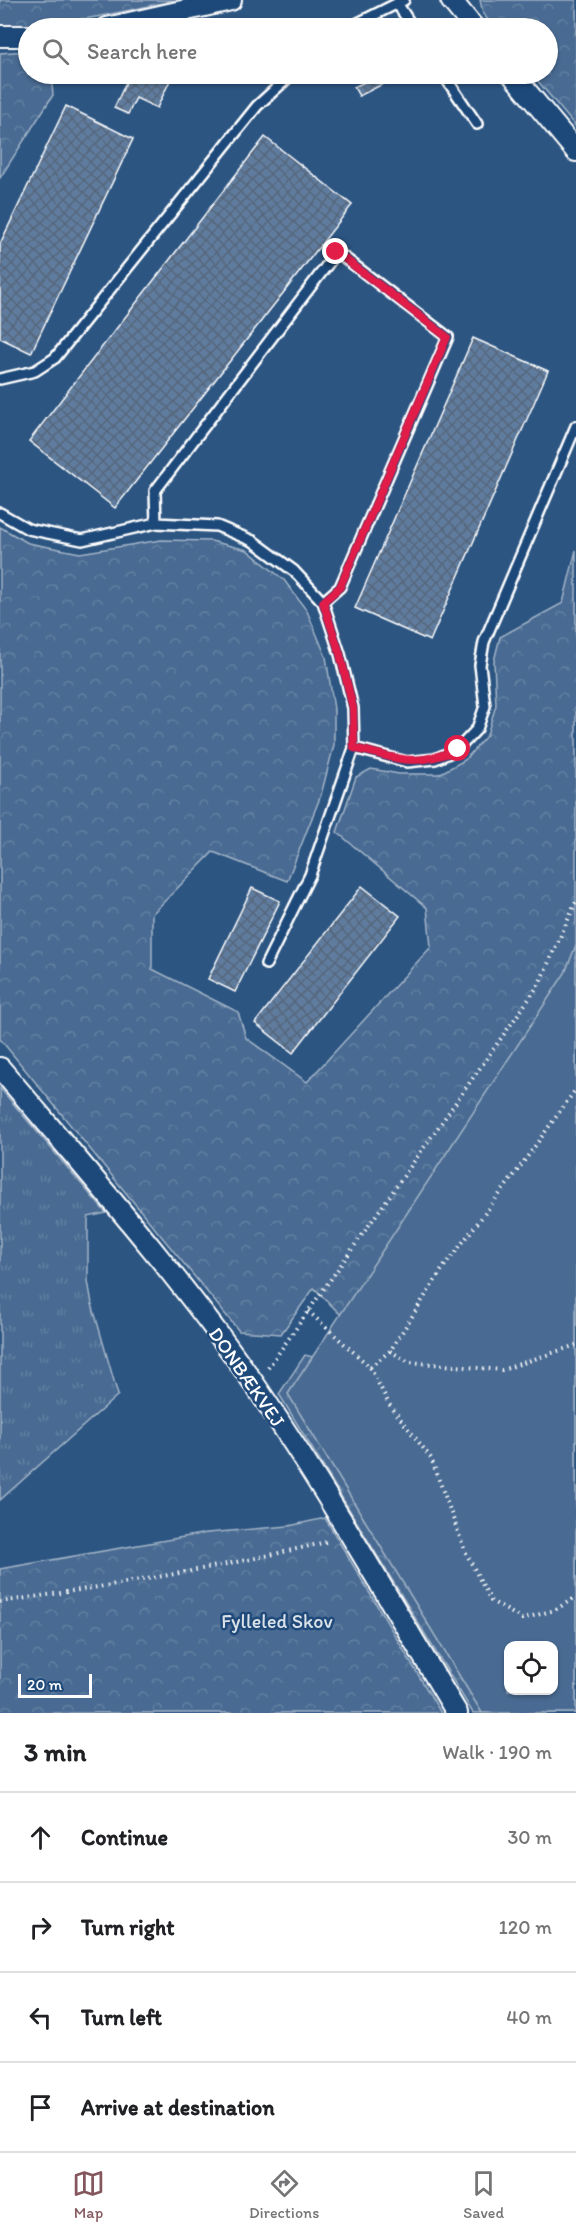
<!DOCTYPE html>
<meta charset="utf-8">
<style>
:root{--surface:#fff;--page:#f2f2f2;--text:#202124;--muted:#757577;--line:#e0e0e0;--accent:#84575d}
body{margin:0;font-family:Itim,sans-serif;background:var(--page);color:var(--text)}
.controls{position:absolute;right:18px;bottom:18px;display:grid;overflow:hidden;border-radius:12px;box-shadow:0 2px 4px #0004}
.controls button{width:54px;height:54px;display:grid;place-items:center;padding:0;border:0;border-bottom:2px solid var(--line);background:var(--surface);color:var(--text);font:30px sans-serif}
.scale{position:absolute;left:18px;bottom:15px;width:74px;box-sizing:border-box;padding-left:6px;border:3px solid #fff;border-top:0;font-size:16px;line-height:21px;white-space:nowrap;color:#fff;-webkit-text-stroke:4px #1f4a7a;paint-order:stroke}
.stop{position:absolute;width:18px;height:18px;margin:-14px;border:4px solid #e11d48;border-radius:50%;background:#fff}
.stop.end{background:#e11d48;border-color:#fff;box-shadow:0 2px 6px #0008}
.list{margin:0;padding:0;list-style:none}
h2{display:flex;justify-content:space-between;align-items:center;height:78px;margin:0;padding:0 24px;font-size:26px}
h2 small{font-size:20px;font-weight:400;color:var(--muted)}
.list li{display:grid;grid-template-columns:39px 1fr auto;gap:18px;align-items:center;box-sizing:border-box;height:90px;padding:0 24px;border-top:2px solid var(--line)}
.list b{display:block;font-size:22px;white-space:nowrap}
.list em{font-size:20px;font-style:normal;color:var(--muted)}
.icon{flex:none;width:33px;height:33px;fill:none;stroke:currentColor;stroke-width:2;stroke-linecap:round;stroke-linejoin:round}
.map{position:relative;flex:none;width:576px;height:1713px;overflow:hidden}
.search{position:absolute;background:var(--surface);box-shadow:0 2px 4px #0004;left:18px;right:18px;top:18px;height:66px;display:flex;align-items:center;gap:15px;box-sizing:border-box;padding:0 21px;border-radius:33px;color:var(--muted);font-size:22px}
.sheet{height:438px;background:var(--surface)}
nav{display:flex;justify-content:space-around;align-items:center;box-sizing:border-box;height:84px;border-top:2px solid var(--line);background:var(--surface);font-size:16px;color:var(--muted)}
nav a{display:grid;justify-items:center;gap:3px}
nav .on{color:var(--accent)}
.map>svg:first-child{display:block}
.grass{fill:url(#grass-tufts);stroke:#a4b5c8;stroke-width:1.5}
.forest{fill:url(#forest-crowns);stroke:#a4b5c8;stroke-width:1.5;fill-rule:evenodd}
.park{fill:#486b92;stroke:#a4b5c8;stroke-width:1.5;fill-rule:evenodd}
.building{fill:url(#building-cross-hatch);stroke:#fff;stroke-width:1.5}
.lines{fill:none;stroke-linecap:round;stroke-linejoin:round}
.service-casing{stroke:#fff;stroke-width:14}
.minor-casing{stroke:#fff;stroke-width:24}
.path{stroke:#fff;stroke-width:4;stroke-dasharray:1.5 4.5;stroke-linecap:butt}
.service{stroke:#1f4a7a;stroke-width:9}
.minor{stroke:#1f4a7a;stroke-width:20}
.route{stroke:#e11d48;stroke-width:8}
.labels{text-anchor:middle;stroke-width:5;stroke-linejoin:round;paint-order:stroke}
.street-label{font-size:20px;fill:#fff;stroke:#1f4a7a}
.park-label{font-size:20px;fill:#dae1e9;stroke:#1f4a7a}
</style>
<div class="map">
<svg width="576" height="1713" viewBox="0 0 576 1713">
<defs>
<pattern id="grass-tufts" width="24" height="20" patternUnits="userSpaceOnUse" patternTransform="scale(1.5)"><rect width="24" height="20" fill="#486b92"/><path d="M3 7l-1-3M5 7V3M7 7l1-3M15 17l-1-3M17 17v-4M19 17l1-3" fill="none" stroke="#6381a2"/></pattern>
<pattern id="forest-crowns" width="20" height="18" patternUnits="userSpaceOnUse" patternTransform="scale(1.5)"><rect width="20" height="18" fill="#486b92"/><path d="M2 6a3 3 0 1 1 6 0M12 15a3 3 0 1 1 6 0" fill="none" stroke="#6381a2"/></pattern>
<pattern id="building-cross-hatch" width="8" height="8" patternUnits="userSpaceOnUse" patternTransform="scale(1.5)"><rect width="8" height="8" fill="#5e7c9f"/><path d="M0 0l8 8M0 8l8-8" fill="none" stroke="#56667a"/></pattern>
</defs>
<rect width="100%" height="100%" fill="#2c5582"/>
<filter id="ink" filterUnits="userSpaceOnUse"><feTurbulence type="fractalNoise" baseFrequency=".0167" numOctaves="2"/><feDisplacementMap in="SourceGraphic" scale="12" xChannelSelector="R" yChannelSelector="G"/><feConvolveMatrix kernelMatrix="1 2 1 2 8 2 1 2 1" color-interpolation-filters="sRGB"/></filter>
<g filter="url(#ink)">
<path class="grass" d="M0,1088L106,1213L88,1217V1281L92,1304L118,1395L0,1500Z"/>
<path class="forest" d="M0,0H176C119,12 59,28 0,26Z
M480,0H576V127L532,74H548V28H495L483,14Z
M28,51V74H51L53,95L0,178V53Z
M0,527L28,543L80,553L161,540L211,541L247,550L284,580L307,611L326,657L334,709V745L321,795L287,881L213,852L152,914V969L238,1012L246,1038L307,1082L431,947L427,908L337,832L356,777L371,769L399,774H439L465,760L487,735L496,705L494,661L500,637L563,603L576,550V1713H473L279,1394L305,1355L349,1366L372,1346L314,1288L281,1334L239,1331L0,1039ZM508,1646H554V1690H508Z
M325,1518L441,1713H0V1569L207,1533L289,1526Z"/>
<path class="park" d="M576,945V1713H482L288,1394L565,973ZM508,1646H554V1690H508Z"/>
<path class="building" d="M130,74H168L172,76L157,108L136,98L128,114L114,108Z
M381,74H389L393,79L359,96L354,87Z
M66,106L133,139L31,353L0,338V244Z
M265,137L352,205L115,508L29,441Z
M473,338L548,371L430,641L355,608Z
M362,886L400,916L293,1053L255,1023Z
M252,888L280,901L235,992L208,979Z"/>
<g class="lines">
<defs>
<path id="service" d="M397,3L413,28
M348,28L404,0
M443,74L477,124
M0,379L35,371L55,358L257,106L292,74
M0,513L28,529L82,540L156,523L217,526L253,541L294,571L323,602L340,587L448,337L337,252L155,491L156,523
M354,748L407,762L435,759L458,749L477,729L485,706L480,665L484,642L576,426
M266,964L310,875L354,748L353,708L340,654L323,602"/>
<path id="minor" d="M451,0L474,28
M107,28L231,0
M0,36H28
M512,74L576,151
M0,1068C87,1171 178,1274 255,1385C327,1491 391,1603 457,1713"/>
</defs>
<use href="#service" class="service-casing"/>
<use href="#minor" class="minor-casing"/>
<path class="path" d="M308,1311L370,1367L389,1404L431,1458L465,1551L491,1601L522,1619L555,1610L576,1597
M390,1351L409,1362L502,1370L576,1345
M370,1367L390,1351L443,1268L512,1178L576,1089
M268,1368L538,986L576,902
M0,1602C110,1586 221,1568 330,1541"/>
<use href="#service" class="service"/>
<use href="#minor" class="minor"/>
</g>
</g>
<g class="lines" filter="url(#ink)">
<path class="route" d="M336,252L447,337L340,587L323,602L340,654L353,708L354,748C399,759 414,768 458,749"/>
</g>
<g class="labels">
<g class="street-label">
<text transform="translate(247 1377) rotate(55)" y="7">DONBÆKVEJ</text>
</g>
<g class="park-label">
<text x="277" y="1628">Fylleled Skov</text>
</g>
</g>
</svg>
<div class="controls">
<button><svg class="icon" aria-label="locate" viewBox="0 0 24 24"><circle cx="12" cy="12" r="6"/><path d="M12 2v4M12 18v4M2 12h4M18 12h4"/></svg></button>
</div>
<div class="scale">20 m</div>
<div class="stop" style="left:458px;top:749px"></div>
<div class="stop end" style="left:336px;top:252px"></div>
<div class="search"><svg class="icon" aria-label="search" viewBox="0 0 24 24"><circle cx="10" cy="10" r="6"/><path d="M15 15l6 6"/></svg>Search here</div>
</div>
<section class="sheet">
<h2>3 min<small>Walk · 190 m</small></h2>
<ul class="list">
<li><svg class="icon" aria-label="ahead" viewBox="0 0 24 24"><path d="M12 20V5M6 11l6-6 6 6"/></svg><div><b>Continue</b></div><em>30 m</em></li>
<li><svg class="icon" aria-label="right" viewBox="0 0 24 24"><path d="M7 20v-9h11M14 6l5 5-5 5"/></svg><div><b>Turn right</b></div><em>120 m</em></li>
<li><svg class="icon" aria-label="left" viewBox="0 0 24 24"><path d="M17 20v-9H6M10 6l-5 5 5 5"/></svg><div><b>Turn left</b></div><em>40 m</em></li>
<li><svg class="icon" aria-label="arrive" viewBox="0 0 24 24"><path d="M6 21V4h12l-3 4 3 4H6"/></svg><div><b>Arrive at destination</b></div></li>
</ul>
</section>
<nav>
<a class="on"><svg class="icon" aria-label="map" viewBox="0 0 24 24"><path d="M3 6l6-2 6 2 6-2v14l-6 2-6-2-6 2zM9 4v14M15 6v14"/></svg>Map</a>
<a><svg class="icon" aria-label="directions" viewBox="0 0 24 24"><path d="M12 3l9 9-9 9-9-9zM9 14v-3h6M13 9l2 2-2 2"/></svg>Directions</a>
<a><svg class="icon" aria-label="saved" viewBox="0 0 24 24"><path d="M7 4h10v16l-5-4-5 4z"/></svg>Saved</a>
</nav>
